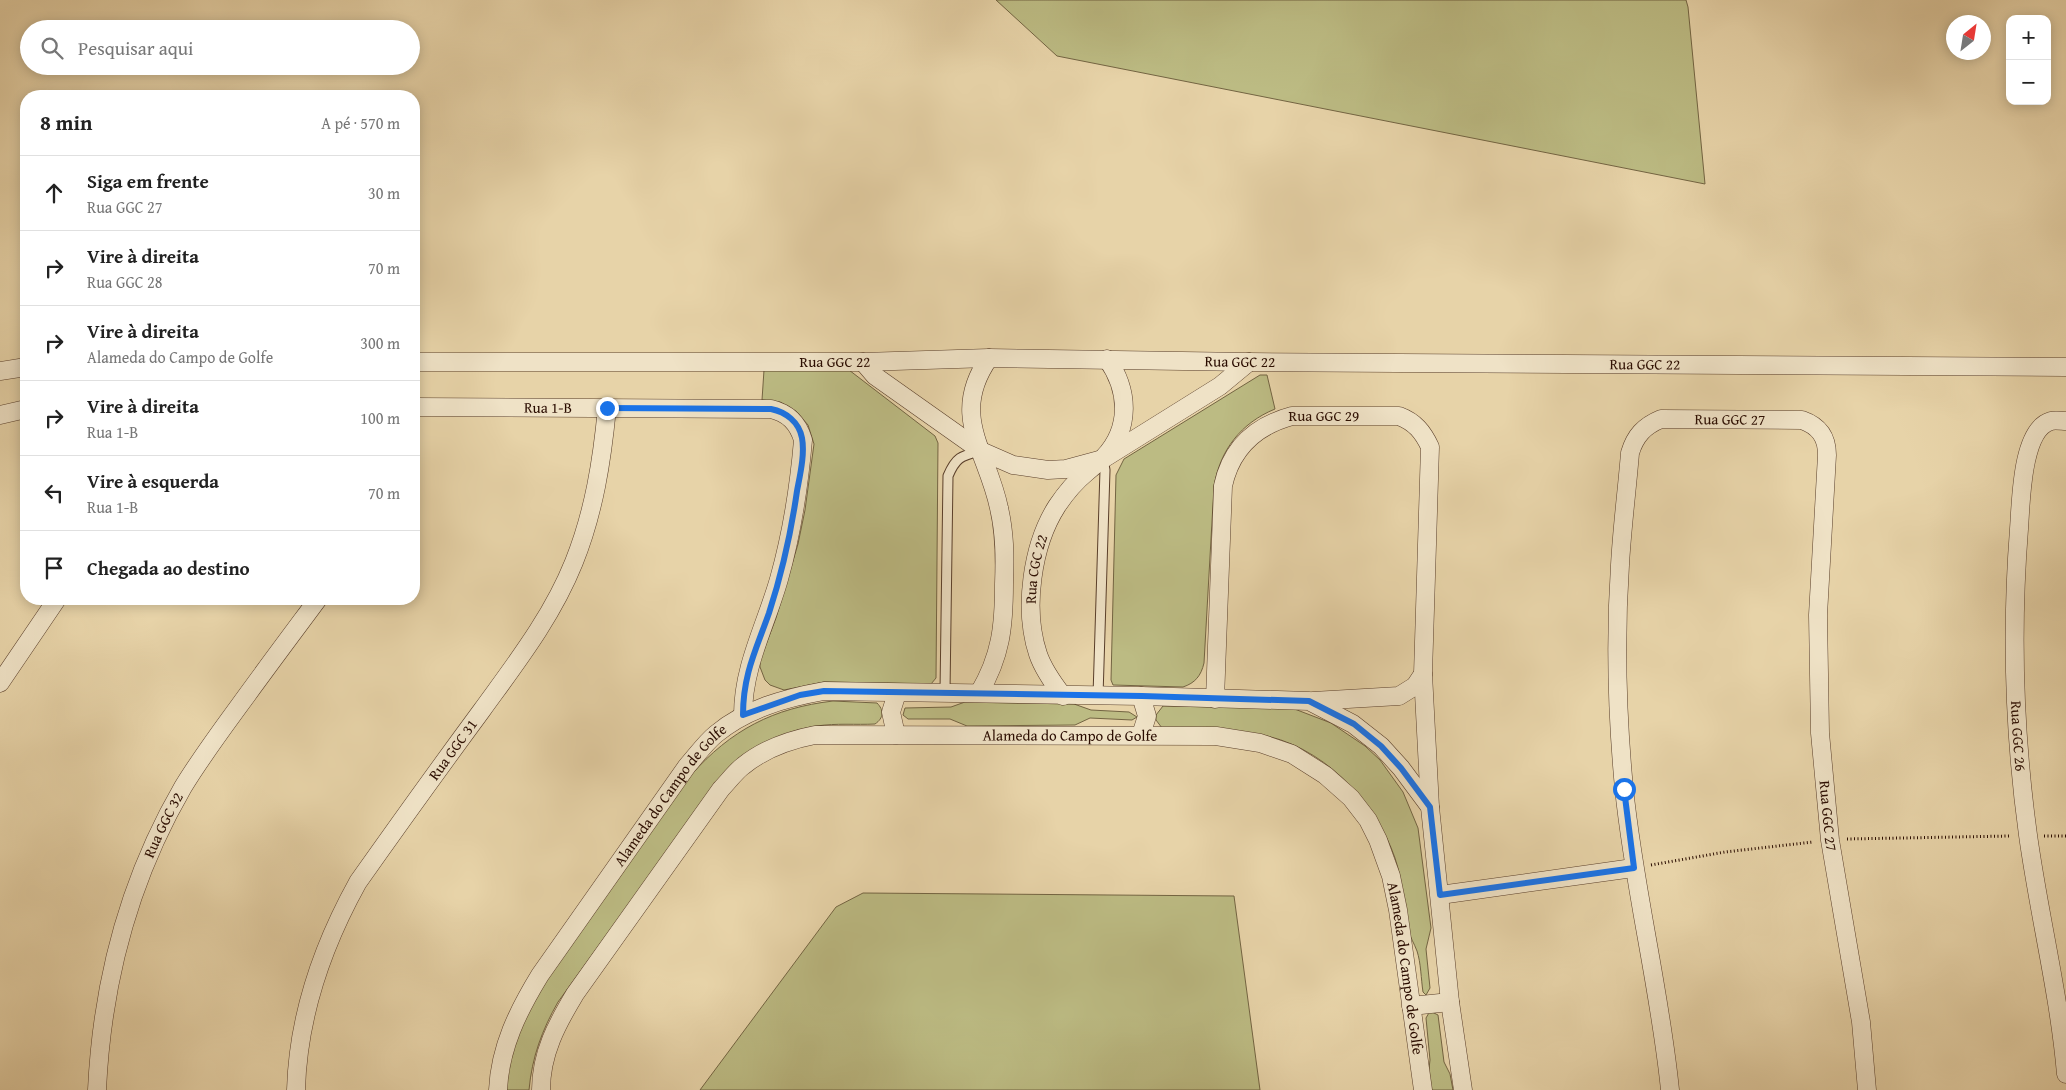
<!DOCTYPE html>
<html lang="pt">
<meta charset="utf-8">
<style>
:root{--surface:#fff;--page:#f6f6f6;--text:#222;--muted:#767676;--line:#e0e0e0}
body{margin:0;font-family:"Gentium Book Plus",serif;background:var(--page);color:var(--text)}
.controls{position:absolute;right:15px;top:15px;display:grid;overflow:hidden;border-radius:10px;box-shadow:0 2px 12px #0003}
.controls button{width:45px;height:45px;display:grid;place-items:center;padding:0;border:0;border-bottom:1px solid var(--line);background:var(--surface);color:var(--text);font:25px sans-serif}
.compass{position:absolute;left:1946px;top:15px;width:45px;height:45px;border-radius:50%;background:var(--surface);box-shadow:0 2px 12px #0003;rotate:30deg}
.stop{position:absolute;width:15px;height:15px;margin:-11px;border:4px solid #1a73e8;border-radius:50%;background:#fff}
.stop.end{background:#1a73e8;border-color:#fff;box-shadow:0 1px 5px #0008}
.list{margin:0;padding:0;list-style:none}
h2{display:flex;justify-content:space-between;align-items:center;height:65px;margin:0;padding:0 20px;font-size:21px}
h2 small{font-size:16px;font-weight:400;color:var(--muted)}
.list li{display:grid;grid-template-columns:32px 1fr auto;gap:15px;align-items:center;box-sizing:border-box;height:75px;padding:0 20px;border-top:1px solid var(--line)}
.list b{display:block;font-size:19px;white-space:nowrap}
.list p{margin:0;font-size:16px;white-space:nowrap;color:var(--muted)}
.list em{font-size:16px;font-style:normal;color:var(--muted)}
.icon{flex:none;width:28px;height:28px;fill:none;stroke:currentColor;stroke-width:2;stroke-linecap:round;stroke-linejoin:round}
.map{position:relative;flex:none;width:2066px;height:1090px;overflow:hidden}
.search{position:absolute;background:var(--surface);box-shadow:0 2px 12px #0003;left:20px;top:20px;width:400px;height:55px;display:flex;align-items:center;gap:12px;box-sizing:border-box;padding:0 18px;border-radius:28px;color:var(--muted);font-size:19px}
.panel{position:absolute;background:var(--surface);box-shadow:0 2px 12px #0003;left:20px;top:90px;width:400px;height:515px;border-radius:20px}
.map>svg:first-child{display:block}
.green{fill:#bcbb83;stroke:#736442}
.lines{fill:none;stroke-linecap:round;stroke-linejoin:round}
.service-casing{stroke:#593e2a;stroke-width:11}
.minor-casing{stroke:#593e2a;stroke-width:19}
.path{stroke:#2a0c00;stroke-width:3;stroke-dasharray:1 2.5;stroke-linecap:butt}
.service{stroke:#efe2c6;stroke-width:9}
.minor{stroke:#efe2c6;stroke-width:18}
.route{stroke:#1a73e8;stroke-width:6}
.labels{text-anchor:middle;stroke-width:4;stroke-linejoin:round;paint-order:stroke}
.street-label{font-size:15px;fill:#2a0c00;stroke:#efe2c6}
</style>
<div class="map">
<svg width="2066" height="1090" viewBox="0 0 2066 1090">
<rect width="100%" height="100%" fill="#e7d3a8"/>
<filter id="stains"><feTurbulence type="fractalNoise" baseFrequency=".004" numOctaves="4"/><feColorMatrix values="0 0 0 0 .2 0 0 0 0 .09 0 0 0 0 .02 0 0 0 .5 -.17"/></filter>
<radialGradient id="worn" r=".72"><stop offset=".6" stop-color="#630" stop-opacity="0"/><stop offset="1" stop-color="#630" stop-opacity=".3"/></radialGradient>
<path class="green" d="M996,0H1686L1688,7L1705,184L1057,56Z
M764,370H849L935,436L938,443L936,678L931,684L824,682L784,690L770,685L765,680L760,667V660L776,618L798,544L805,510L814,444L808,425L796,411L780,402L762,400Z
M1260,375H1267L1275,409C1241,423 1220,450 1214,486L1204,663C1201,676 1195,683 1183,687L1113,685L1111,680L1116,475L1124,459Z
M833,701L877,703C884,710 884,718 875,724C856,725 836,723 817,726C782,731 747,750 722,775L558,1002C542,1030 532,1057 529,1090H505L509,1059L532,1000L691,775C731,730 773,708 833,701Z
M965,702L1074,704L1091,710L1129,712L1137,717L1132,720L1090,718L1075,725L967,726L950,719H908L903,715L905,708L951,707Z
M1163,706L1292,708L1331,723L1365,746L1380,760L1403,792L1418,828L1431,928L1426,949L1430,988L1426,995L1423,992C1421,979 1421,963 1417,951C1414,943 1410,937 1408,930C1402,906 1403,881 1395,858C1375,800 1321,744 1257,734C1226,729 1193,730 1162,728L1156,720V715Z
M863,893L1234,896L1260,1090H700L836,907Z
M1430,1011L1438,1015L1444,1062L1450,1074L1453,1090H1430L1428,1077L1430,1060L1426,1018Z"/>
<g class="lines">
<defs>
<path id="service" d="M945,692L948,476C956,457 961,456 980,451
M1098,696L1105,470L1103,459"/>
<g id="minor">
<path id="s1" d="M414,362H863L989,358L1249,362L2066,367"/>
<path d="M863,362L875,376L981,451L1013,465L1048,470L1066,469L1103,459L1220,386L1249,362"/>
<path d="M0,371L26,367"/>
<path id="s2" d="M414,407L771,409C788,413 798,423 803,440C799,487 792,533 779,579C766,625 743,666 743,715"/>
<path d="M0,415L26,409"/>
<path id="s3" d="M2066,421C2062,421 2055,420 2051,421C2021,429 2021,504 2019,529C2011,631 2014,733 2028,835C2039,915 2059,993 2066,1074"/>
<path d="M0,683L57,599"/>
<path d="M979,693C1001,656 1004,626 1004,584C1005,558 1005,534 999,508C987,450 949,416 989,358"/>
<path id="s4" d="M1063,696C1053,683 1043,669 1038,654C1023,609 1032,545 1057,506C1065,494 1076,481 1087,472C1093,467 1099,462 1104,457C1131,428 1129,390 1107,359"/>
<path id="s5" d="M1215,699L1223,486C1231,449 1255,426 1292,416H1399C1415,422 1423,432 1430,447L1423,674L1430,807"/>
<path d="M1313,701L1399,696L1415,686L1423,674"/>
<path d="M896,735L891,712L897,693"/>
<path d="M1141,735L1147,716L1141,696"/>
<path d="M1440,895L1633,868"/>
<path d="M1411,1006L1450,1002"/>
<path id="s6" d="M97,1090C102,983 129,880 183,787C200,759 220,732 239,706C265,670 292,634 318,599"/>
<path id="s7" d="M296,1090C298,1017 323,945 358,882C399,824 440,767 482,710C516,663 552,617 574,562C594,512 602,461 607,408"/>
<path id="s8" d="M498,1090C500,1047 518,1011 540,975L687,766C696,756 705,743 716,734C746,709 785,698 824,691L1141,696L1309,701L1353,724L1381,746L1401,768L1430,807L1450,1002L1463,1090"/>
<path id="s9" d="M541,1090C541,1053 557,1024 575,994L721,789C728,782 735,772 743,766C764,749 789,740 815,735L1216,736L1260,743L1292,754L1325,775L1351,798L1368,820L1378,840L1391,876L1398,910L1423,1090"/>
<path id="s10" d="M1670,1090C1660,989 1634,889 1624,788C1617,714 1615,640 1620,565C1622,528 1627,490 1630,453C1635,436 1644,426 1661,419L1802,420C1819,426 1827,437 1827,455L1818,615L1820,733L1830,840L1861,1022L1867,1090"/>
</g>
</defs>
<use href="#service" class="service-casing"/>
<use href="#minor" class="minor-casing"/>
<path class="path" d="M2044,836H2066
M1847,839L2010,836
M1651,865L1725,852L1813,842"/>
<use href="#service" class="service"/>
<use href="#minor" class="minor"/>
</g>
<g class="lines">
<path class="route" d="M607,408L771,409C786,412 799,422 802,438C805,454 800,475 797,491C791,533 782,573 769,613C756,650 743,674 743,715L800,695L824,691L1142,696L1309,701L1354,724L1381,746L1401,768L1430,807L1440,895L1634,868L1624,789"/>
</g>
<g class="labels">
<g class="street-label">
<text dy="5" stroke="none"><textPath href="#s1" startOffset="826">Rua GGC 22</textPath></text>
<text dy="5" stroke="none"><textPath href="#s1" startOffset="421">Rua GGC 22</textPath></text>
<text dy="5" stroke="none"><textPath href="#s1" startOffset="1231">Rua GGC 22</textPath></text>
<text dy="5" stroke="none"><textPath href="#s2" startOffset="134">Rua 1-B</textPath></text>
<text dy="5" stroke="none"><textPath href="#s5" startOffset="349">Rua GGC 29</textPath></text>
<text dy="5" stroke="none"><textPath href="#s10" startOffset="758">Rua GGC 27</textPath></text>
<text dy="5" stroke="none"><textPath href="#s4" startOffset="135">Rua CGC 22</textPath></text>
<text dy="5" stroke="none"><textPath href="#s9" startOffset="721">Alameda do Campo de Golfe</textPath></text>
<text dy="5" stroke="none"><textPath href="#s3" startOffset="340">Rua GGC 26</textPath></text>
<text dy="5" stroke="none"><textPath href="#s7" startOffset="382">Rua GGC 31</textPath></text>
<text dy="5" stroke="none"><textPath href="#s8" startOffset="346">Alameda do Campo de Golfe</textPath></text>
<text dy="5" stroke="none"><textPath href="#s10" startOffset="1238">Rua GGC 27</textPath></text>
<text dy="5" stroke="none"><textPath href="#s6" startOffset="275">Rua GGC 32</textPath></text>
<text dy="5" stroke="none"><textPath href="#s9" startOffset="1201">Alameda do Campo de Golfe</textPath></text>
</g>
</g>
<rect width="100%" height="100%" filter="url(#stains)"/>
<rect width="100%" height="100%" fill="url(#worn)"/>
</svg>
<div class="controls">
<button>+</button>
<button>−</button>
</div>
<svg class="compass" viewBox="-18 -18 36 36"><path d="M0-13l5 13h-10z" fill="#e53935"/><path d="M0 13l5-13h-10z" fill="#767676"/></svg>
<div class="stop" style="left:1624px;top:789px"></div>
<div class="stop end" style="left:607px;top:408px"></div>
<div class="search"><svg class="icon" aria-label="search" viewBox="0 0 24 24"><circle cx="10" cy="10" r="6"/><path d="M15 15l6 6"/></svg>Pesquisar aqui</div>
<section class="panel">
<h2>8 min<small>A pé · 570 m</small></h2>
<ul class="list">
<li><svg class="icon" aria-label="ahead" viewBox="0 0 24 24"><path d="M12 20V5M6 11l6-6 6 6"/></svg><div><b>Siga em frente</b><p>Rua GGC 27</p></div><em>30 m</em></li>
<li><svg class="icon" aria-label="right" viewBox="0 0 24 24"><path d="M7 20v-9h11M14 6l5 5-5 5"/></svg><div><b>Vire à direita</b><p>Rua GGC 28</p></div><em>70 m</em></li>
<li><svg class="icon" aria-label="right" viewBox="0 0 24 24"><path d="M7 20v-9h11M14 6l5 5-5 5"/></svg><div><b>Vire à direita</b><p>Alameda do Campo de Golfe</p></div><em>300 m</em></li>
<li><svg class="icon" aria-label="right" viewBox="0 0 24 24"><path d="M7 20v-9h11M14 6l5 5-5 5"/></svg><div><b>Vire à direita</b><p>Rua 1-B</p></div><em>100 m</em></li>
<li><svg class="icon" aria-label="left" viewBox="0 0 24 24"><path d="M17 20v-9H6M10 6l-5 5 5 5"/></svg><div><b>Vire à esquerda</b><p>Rua 1-B</p></div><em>70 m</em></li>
<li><svg class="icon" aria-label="arrive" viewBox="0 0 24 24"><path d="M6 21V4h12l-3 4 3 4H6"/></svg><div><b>Chegada ao destino</b></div></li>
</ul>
</section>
</div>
